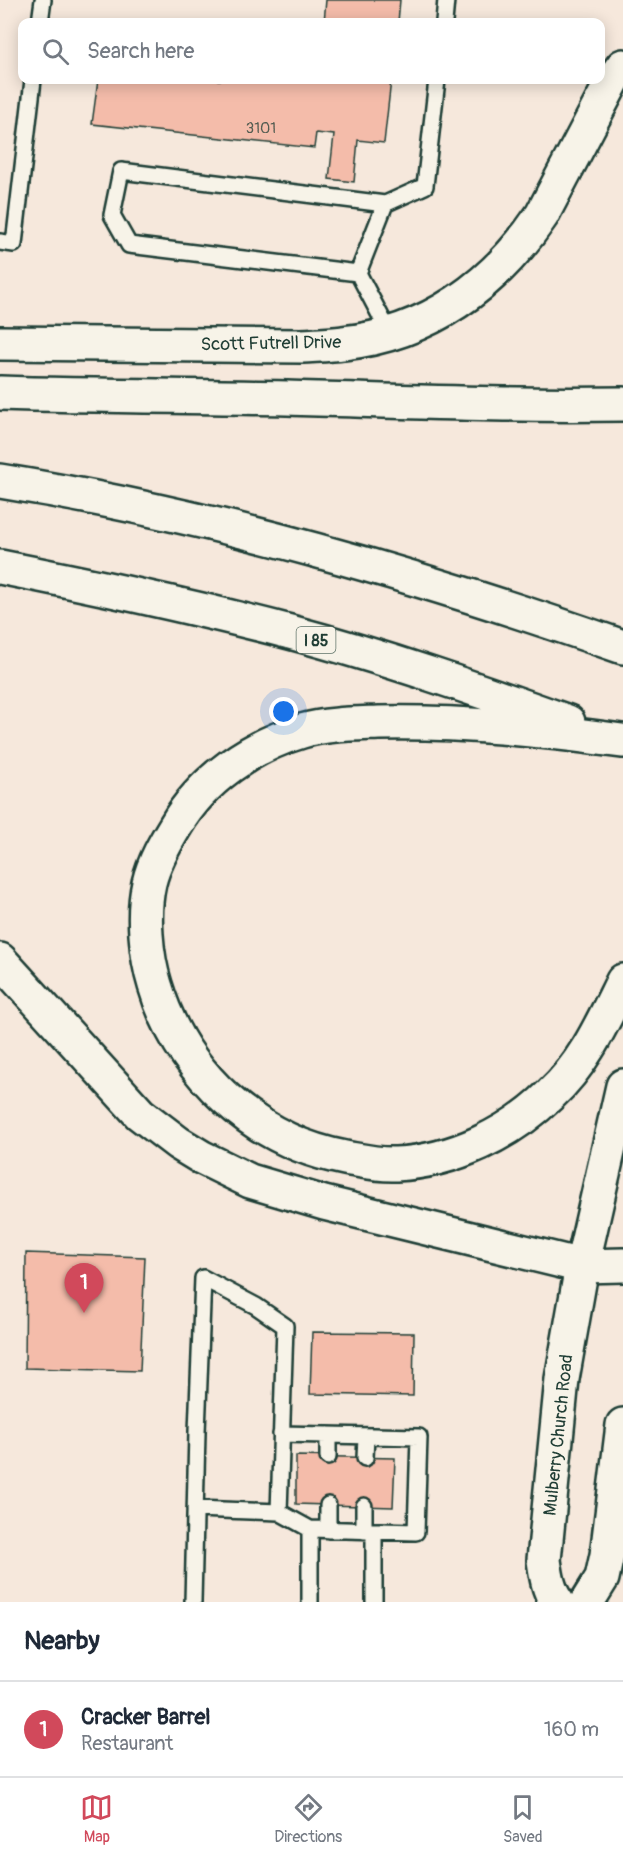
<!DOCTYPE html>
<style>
:root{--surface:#fff;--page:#f6f6f7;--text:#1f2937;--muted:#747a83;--line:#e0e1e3;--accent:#d1495b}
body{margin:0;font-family:Pangolin,sans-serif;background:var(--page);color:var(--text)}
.you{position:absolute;left:284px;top:712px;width:21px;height:21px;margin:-15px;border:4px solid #fff;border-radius:50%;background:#1a73e8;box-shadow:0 0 0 9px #1a73e833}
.badge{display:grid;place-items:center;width:39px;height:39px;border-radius:50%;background:var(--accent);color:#fff;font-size:20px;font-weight:700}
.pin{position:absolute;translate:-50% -50px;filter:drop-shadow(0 2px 3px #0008)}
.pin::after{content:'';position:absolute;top:32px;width:21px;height:18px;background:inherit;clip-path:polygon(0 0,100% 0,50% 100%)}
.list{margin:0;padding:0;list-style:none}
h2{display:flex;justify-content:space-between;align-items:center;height:78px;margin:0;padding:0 24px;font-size:26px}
h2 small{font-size:20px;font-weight:400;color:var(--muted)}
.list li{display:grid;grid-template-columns:39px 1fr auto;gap:18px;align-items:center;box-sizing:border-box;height:96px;padding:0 24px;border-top:2px solid var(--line)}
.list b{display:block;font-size:22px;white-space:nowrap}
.list p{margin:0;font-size:20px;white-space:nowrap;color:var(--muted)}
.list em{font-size:20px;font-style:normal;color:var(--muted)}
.icon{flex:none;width:33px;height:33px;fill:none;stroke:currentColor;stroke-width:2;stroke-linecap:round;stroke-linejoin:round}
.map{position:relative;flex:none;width:623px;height:1602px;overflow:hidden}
.search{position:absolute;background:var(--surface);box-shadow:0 3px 15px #0003;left:18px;right:18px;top:18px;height:66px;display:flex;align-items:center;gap:15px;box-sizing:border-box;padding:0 21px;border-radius:12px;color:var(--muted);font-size:22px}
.sheet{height:174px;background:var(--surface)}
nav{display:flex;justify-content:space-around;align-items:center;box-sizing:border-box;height:84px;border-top:2px solid var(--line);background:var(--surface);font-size:16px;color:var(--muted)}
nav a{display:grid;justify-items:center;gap:3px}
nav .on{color:var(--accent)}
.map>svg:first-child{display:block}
.building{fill:#f4bcaa;stroke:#1f3d34;stroke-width:1.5}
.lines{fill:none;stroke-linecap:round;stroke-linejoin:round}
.lane-casing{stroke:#1f3d34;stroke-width:20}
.secondary-casing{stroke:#1f3d34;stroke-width:38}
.highway-casing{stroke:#1f3d34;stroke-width:38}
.lane{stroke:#f7f3e8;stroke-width:15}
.secondary{stroke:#f7f3e8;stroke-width:33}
.highway{stroke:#f7f3e8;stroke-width:33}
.labels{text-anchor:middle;stroke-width:4.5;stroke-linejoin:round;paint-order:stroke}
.number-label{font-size:15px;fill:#545d52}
.shield{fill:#f7f3e8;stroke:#60746a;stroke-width:1.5}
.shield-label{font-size:16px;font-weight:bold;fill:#1f3d34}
.street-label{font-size:18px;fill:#1f3d34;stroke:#f7f3e8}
</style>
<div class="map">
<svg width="623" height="1602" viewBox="0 0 623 1602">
<rect width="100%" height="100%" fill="#f6e8dc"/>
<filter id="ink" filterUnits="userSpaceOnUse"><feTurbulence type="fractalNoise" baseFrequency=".0167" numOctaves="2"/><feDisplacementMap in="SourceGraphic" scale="12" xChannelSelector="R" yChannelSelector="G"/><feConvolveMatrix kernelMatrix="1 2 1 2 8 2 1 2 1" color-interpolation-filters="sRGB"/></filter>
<g filter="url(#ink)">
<path class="building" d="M326,0H400L398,22H324Z
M98,80H391L384,143L358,140L354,182L329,179L334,135L316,133L314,148L92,124Z
M26,1253L145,1257L140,1371L25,1368Z
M312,1332L414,1333L413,1396L310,1394Z
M296,1456L395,1458L393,1507L296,1504Z"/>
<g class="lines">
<defs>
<path id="lane" d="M40,22L43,0
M444,22L446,0
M385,204L425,186L437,80
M0,242L14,244L33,80
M358,273L385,204L121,171L112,215L129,245L358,273L390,334
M281,1434L419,1437L416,1532L310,1529
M328,1457V1435
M365,1458L366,1436
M279,1512L310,1529V1602
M328,1530V1505
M364,1531V1506
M193,1602L197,1432L203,1278L256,1306L285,1326L279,1512L195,1509
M374,1602V1531"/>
<path id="secondary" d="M0,343L302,346C316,345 330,345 343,343C428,334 495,285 542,215L614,78L623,66
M557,1602C548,1590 546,1574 544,1560L562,1379L582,1266
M587,1602L602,1578L607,1555L623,1425"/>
<path id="highway" d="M0,393C96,396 191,396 287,398C399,401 511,406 623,404
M0,481C213,515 420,576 623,647
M0,567C97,586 194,607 290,632C384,657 476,689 568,722
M622,741C542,730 460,721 379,723C353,724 327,724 302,731C251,746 203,779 176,825C165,843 154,862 149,883C142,914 146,956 155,985C181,1073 254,1141 345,1158C362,1161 379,1165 396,1164C454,1161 510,1134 551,1094C585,1063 603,1021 623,981
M0,960L140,1114L178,1143L201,1157L250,1181L324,1203L582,1266L623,1265
M582,1266L623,1086"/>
</defs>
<use href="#lane" class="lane-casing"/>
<use href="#secondary" class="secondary-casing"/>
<use href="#highway" class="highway-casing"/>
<use href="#lane" class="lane"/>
<use href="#secondary" class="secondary"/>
<use href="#highway" class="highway"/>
</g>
</g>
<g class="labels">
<g class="number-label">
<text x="261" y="133">3101</text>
</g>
<rect class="shield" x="296.5" y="627" width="39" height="26" rx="4.5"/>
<g class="shield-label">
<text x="316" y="646">I 85</text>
</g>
<g class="street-label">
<text transform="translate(271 343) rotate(-1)" y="6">Scott Futrell Drive</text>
<text transform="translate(558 1435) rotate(-84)" y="6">Mulberry Church Road</text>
</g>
</g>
</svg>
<div class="you"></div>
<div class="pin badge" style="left:84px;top:1313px">1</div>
<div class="search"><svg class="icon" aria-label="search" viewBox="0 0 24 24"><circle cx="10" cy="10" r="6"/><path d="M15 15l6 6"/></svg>Search here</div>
</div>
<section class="sheet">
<h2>Nearby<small></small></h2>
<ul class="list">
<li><span class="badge">1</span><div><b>Cracker Barrel</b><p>Restaurant</p></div><em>160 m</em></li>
</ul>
</section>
<nav>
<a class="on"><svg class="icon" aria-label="map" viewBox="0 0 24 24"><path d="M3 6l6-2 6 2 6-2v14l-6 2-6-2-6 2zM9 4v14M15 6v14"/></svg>Map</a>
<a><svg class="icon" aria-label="directions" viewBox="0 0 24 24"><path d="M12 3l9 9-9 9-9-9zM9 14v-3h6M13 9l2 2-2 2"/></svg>Directions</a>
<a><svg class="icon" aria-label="saved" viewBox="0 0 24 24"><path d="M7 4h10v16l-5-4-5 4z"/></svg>Saved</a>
</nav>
